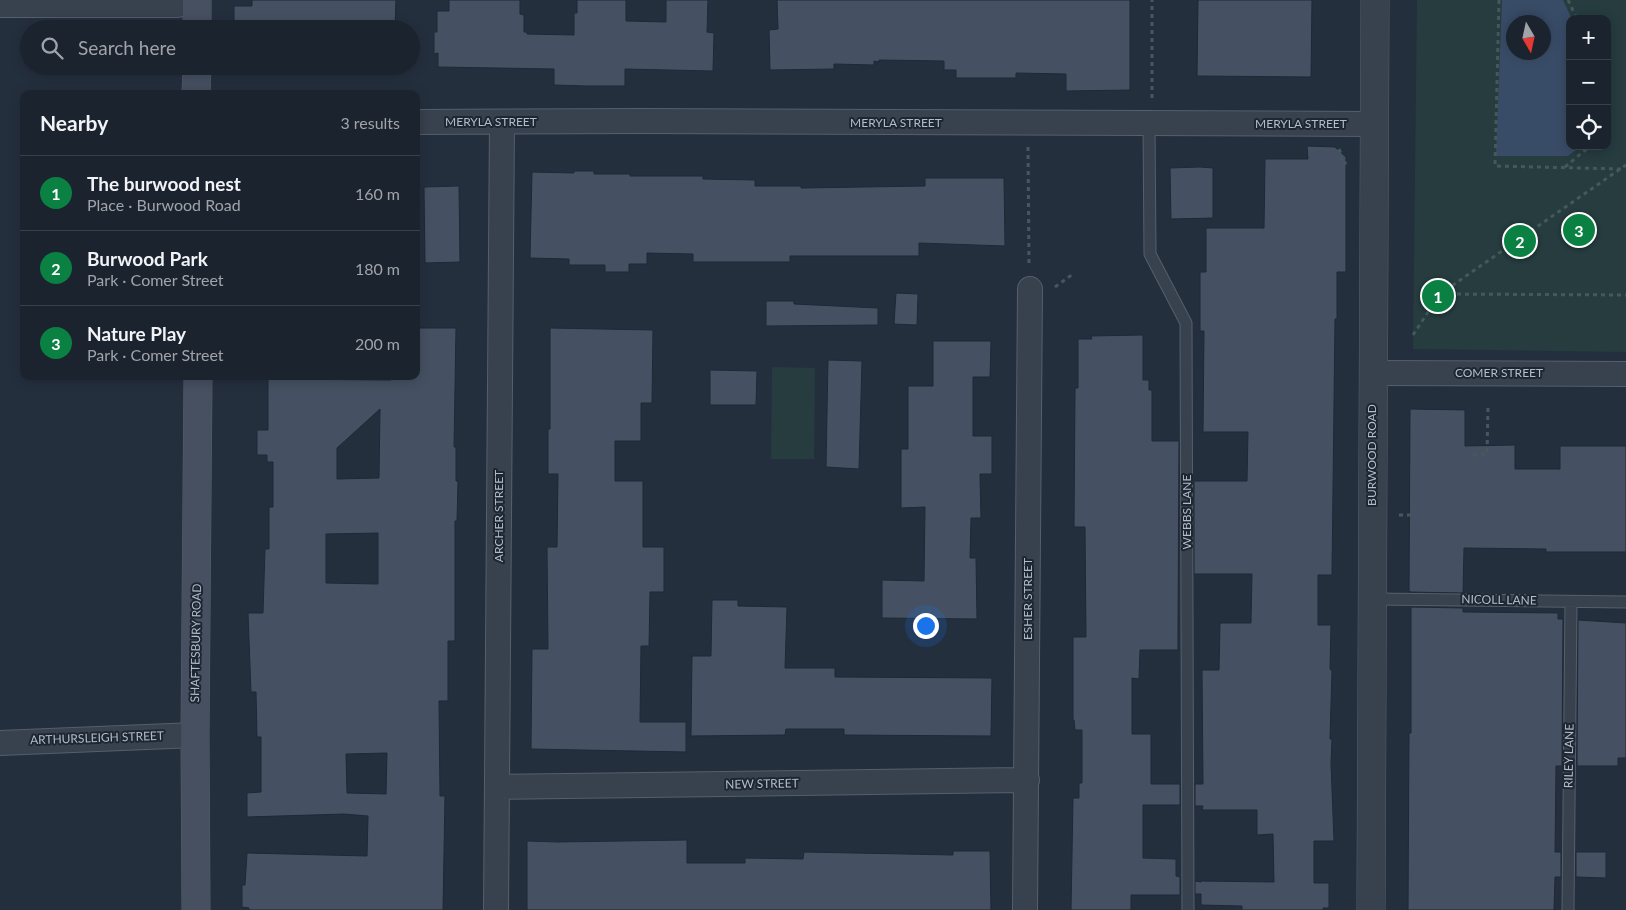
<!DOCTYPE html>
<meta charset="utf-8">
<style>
:root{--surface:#1b232e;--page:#242b36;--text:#f1f3f6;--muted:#a0a4aa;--line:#39404a;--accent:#0b8043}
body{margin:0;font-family:Lato,sans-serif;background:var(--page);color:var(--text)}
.controls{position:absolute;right:15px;top:15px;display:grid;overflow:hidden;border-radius:10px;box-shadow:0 2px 12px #0003}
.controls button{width:45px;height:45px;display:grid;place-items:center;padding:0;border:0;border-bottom:1px solid var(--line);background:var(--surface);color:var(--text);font:25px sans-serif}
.compass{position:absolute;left:1506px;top:15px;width:45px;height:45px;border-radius:50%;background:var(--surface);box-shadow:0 2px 12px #0003;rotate:171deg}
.you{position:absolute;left:925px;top:625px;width:18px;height:18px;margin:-12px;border:4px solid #fff;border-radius:50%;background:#1a73e8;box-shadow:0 0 0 8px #1a73e833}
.badge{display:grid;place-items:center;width:32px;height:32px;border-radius:50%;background:var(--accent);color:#fff;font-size:16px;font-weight:700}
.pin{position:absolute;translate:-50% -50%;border:2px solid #fff;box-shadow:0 1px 5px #0006}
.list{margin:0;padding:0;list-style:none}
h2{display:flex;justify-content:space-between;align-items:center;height:65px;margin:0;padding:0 20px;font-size:21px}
h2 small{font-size:16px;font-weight:400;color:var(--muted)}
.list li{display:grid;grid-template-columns:32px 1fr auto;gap:15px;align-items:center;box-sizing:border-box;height:75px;padding:0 20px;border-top:1px solid var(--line)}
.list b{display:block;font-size:19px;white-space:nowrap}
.list p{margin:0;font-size:16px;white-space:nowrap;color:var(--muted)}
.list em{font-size:16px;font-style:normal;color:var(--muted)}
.icon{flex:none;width:28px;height:28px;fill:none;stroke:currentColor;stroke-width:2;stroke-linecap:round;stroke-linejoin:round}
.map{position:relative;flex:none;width:1626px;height:910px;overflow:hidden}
.search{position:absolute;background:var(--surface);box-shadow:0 2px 12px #0003;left:20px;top:20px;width:400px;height:55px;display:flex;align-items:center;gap:12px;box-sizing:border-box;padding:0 18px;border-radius:28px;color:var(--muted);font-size:19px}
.panel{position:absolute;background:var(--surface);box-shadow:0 2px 12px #0003;left:20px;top:90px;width:400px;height:290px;border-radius:10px}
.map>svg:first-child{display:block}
.green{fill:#263c3f;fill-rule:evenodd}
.water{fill:#394c67;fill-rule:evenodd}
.building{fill:#455162;stroke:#1f2835;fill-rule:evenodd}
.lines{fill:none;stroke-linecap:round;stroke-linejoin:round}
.service-casing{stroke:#565f6c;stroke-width:13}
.minor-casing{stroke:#565f6c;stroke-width:26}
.tertiary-casing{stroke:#565f6c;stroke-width:29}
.secondary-casing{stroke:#565f6c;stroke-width:29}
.path{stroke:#44595c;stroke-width:3;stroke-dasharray:4 4;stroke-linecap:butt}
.service{stroke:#38414e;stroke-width:11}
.minor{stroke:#38414e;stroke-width:24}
.tertiary{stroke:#38414e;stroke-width:28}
.secondary{stroke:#465061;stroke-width:28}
.labels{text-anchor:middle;stroke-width:4;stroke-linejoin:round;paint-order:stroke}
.street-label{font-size:12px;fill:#b4bcc9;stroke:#1d2633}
</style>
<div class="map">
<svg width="1626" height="910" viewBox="0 0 1626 910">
<rect width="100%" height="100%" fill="#242f3e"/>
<path class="green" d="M1417,0H1626V352L1413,349ZM1570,19H1607V146H1570ZM1514,22H1544V52H1514Z
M772,367L815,368L814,459H771Z"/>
<path class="water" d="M1502,0H1563L1572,19H1570V146H1581L1568,156H1496ZM1514,22H1544V52H1514Z"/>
<path class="building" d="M252,0H396L395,29H234V6H252Z
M449,0H520V14L524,15V32H527V34L574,35V13H577V0H626V21L666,22V0H708L707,32L714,33L713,71L625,69V86H587L554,85V69L438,67V53L434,54V32H437V11H449Z
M777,0H1130V90L1066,91V74L1016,73V78H956V70H944V61L879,60V62L874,61V65L834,64V69L770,70L769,30L778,29Z
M1198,0H1312L1311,77L1197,76Z
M233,66H270V73L233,72Z
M1307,146L1335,147L1346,157V272H1337V319H1335L1332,575H1318V625H1331L1330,669L1332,671L1330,739H1332L1331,763L1334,841H1314V883H1329V908H1323V910H1242V906L1201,905V894H1195V881L1201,882V881L1274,882L1273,834L1257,835V810H1202L1203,806H1195V784H1203L1202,670H1219L1220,623H1251L1252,574H1194V481H1247L1248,432H1203L1204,331H1200V272H1206V228H1264L1265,159H1308Z
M1200,167L1213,168V218L1171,219L1170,168Z
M574,171H594V174H630V176H703V179L755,180V186H801V188L925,186V178H1004L1005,246L919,243V256H790V262H693V254L647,253V264H629V272H605V265H569V259L530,258L532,172L574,173Z
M459,186L460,262L425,263L424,187Z
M896,293L918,294L917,325L894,324Z
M766,301H794V304L878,308V325L766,326Z
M416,328H456L454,447H456V481H458L457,521H455V641H448V701H439L440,796H445L443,910H249V908L242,907V885H245L247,853L367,856L368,816L344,814L247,817V793L261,792V737H257L256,692H251L248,613H263L265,549H269V507H273V462H267V455H257V430H268V379L391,380V377H416ZM380,409L379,478L337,479V448ZM378,533V584L326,583V534ZM387,753L386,794L347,793L346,754Z
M550,328L653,330L652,403H641V441H615V481H643V547H664V592H650L649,646H641L640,722H686V752L531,749L532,649H548L547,547H557L558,474H548V429H550Z
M1143,335V380H1149V390H1152V441H1179L1178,630V650H1140L1139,679L1132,678V734H1151V784H1180V805H1143V858L1176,859V876L1180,877V895H1131V910H1071L1073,798H1079V783H1082V730H1075L1074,720H1073V637H1086L1085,527H1074L1075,388H1078V339H1092L1091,336Z
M933,341H991L990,377H973V436H992V474H980L981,518H971L970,558H976L977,619L882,618V580L924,581L925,507L901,508V449H908V386H933Z
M828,360L862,361L859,469L826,467Z
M710,370L757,371L756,405H710Z
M1410,409L1465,410V446L1515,445V469H1560V446H1626V552H1546V549L1464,548L1463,593L1411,592L1409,591Z
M712,600H738V606L787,607L785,668H835V677L992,678L991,736L844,735V729H786L785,735L691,736L692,656H711Z
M1411,607L1463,608V612L1558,613V619H1563L1562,766H1556L1555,852H1561V877H1555L1554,910H1408L1409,733H1411Z
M1578,620L1626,623V758H1618V766H1577Z
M687,840V863H745V858L803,859L804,852L953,855V851H990L991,910H527V841L558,842Z
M1576,852H1606V878L1576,877Z"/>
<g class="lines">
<defs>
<path id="service" d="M1149,124L1150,254L1186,323L1188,910
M1373,599L1626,602
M1568,910L1571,602"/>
<path id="minor" d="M0,5H177L197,1
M416,122L643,121L1375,124
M1373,373L1626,374
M0,743L195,735
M498,787L1027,780
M496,910L502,122
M1025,910L1030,289"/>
<path id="tertiary" d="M1371,910L1375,0"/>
<path id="secondary" d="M197,29V0
M196,94L197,66
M196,910L195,735L198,376"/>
</defs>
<use href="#service" class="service-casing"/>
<use href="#minor" class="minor-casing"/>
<use href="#tertiary" class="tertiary-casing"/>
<use href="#secondary" class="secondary-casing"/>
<path class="path" d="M1499,0L1495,166L1621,169
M1568,0L1577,19
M1152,98V0
M1028,147L1029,266
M1339,149L1341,154V163H1349
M1565,167L1590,146
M1055,287L1073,274
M1441,294L1626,295
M1413,335L1440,294L1626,165
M1473,455L1487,454L1488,406
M1399,515H1411"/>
<use href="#service" class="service"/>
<use href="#minor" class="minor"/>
<use href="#tertiary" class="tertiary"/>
<use href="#secondary" class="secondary"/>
</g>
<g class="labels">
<g class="street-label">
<text x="491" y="126">MERYLA STREET</text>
<text x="896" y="127">MERYLA STREET</text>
<text x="1301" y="128">MERYLA STREET</text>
<text x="1499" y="377">COMER STREET</text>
<text transform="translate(1372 455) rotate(-90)" y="4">BURWOOD ROAD</text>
<text transform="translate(1187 512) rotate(-90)" y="4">WEBBS LANE</text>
<text transform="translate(499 516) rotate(-90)" y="4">ARCHER STREET</text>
<text transform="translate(1028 599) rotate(-90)" y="4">ESHER STREET</text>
<text transform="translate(1499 600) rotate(1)" y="4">NICOLL LANE</text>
<text transform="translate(196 643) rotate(-89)" y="4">SHAFTESBURY ROAD</text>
<text transform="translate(97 738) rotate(-2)" y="4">ARTHURSLEIGH STREET</text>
<text transform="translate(1569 756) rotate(-89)" y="4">RILEY LANE</text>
<text transform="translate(762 784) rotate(-1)" y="4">NEW STREET</text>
</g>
</g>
</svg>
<div class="controls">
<button>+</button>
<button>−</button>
<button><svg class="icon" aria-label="locate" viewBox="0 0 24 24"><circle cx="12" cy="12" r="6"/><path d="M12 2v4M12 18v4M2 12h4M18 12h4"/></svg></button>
</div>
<svg class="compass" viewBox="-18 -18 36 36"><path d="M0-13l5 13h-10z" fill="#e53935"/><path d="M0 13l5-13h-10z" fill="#a0a4aa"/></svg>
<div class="you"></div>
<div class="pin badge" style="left:1438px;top:296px">1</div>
<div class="pin badge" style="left:1520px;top:241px">2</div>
<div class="pin badge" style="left:1579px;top:230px">3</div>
<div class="search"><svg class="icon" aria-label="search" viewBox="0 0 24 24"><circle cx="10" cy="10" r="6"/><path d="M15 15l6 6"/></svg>Search here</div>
<section class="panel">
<h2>Nearby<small>3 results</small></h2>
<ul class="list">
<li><span class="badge">1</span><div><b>The burwood nest</b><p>Place · Burwood Road</p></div><em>160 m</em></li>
<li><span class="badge">2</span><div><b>Burwood Park</b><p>Park · Comer Street</p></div><em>180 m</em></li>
<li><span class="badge">3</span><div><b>Nature Play</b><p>Park · Comer Street</p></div><em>200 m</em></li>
</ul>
</section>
</div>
